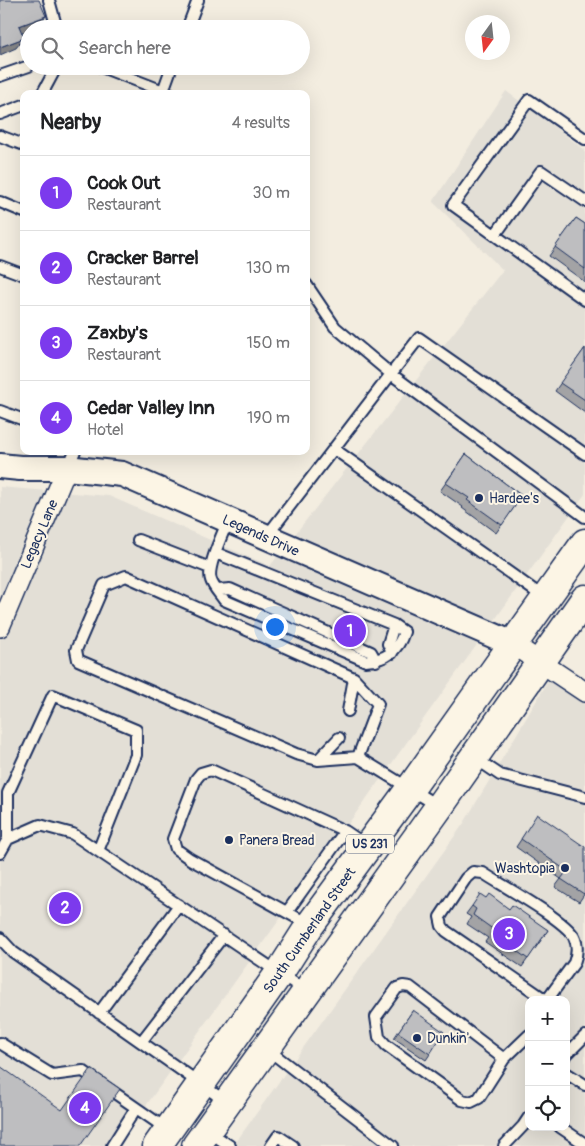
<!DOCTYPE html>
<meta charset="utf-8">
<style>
:root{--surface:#fff;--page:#f2f2f2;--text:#202124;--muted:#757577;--line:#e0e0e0;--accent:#7c3aed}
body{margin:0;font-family:Pangolin,sans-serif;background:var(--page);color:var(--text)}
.controls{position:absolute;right:15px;bottom:15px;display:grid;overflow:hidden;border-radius:10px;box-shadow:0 5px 20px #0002}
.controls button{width:45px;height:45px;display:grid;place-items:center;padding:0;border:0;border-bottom:1px solid var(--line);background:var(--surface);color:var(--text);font:25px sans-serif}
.compass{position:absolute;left:465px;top:15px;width:45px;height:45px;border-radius:50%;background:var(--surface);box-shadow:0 5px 20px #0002;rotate:195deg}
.you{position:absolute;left:274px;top:626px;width:18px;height:18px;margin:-12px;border:4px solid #fff;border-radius:50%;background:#1a73e8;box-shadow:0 0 0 8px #1a73e833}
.badge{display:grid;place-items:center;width:32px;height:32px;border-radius:50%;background:var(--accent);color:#fff;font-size:16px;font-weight:700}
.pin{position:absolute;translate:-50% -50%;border:2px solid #fff;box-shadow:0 1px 5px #0006}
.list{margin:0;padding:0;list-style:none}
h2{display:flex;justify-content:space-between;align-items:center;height:65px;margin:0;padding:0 20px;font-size:21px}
h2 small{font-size:16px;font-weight:400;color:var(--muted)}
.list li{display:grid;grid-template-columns:32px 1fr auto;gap:15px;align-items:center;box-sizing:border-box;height:75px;padding:0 20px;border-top:1px solid var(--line)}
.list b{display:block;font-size:19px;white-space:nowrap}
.list p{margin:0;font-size:16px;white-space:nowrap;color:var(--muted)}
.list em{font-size:16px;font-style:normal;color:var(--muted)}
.icon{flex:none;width:28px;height:28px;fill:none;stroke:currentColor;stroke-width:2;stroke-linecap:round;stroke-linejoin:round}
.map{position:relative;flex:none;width:585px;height:1146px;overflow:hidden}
.search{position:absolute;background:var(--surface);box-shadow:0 5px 20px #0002;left:20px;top:20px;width:290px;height:55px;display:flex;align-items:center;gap:12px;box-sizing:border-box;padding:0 18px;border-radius:28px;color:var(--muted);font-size:19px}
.panel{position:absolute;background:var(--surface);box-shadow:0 5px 20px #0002;left:20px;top:90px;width:290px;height:365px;border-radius:10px}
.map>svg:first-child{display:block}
.built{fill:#e3dfd6;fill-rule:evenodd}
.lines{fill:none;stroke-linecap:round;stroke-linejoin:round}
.service-casing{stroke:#1b2f5e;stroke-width:14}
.minor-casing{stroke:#1b2f5e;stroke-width:22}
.tertiary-casing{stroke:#1b2f5e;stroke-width:28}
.primary-casing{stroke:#1b2f5e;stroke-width:31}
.service{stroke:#fcf5e5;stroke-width:10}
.minor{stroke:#fcf5e5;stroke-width:19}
.tertiary{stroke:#fcf5e5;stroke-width:24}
.primary{stroke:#fcf5e5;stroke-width:28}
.wall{fill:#a3a3a5;stroke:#1b2f5e}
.shaded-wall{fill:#858586;stroke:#1b2f5e}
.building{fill:#bebec0;stroke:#1b2f5e}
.poi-dot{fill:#1b2f5e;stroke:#fcf5e5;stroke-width:2}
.labels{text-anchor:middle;stroke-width:4;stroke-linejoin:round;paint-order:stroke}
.shield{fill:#fcf5e5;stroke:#5e6a86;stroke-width:1}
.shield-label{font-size:12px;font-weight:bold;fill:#1b2f5e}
.poi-label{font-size:14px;fill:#1b2f5e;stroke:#fcf5e5;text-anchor:start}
.street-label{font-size:14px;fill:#1b2f5e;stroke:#fcf5e5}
</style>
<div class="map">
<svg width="585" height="1146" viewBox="0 0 585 1146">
<rect width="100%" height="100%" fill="#f3ede0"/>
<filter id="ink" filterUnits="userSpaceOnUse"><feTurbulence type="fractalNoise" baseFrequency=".02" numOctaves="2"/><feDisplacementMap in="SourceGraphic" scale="10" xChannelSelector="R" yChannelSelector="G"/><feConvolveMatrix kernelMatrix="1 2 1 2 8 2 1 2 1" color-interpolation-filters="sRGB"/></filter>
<g filter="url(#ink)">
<path class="built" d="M506,91L585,150V494L117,1146H0V487L109,496L270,566L503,270L433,202Z
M550,678L585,700V1146H233L464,823ZM529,1000H566V1127H529Z"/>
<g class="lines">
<defs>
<path id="service" d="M49,0L57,29
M187,29L198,0
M99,66L171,94
M0,76L29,66
M163,91L172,66
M42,94L57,66
M0,114L24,105
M0,136L24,145
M585,139L529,100L453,205L585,300
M0,202L24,212
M495,235L541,171L585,201
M0,266L24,275
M306,284L335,327L391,374L419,338L585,454
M0,411L24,420
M334,449L545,598
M68,467L75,451
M266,537L391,374L585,517
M138,540L210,568
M216,553L394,625L404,632C398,651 386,660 366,661L224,600C220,594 213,587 211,580C206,567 223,534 228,520
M218,590L230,589L371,652L376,661
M392,653L388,644L394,625
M348,711L354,678
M358,757L378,704L354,678L126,576L104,585L76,650L78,660L296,754L318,760L358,757L438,806
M475,758L500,775L585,797
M318,760L339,738
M8,839V793L53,695L136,730V755L98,851
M0,853L8,839L40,825L73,834L306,991
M287,912L345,831
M310,925L190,859L176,849L173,839L196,779L201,773L211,770L345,831L367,846
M0,938L13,952L225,1101
M546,1000L446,931L442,926L440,917L466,878L473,872L483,873C503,886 564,919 574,937C578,945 577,955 574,963L547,1000
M99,1013L179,905
M141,1042L224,935
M0,1043L52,1075L83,1071L168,1130
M267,1049L393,1146
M566,1055L585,1036
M504,1059L410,987L403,986L397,988L376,1017L379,1037L386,1045L462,1100L471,1102L479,1098L504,1059L529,1035
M566,1073L585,1085
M560,1127L585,1144
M208,1131L230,1146
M112,1146L136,1108
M271,1146L278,1136L293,1146
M504,1146L523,1126L529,1117"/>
<path id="minor" d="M0,627L67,468
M513,644L585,692"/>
<path id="tertiary" d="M0,466L20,468H67L122,474L513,644"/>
<path id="primary" d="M157,1146L280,972L310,925L410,789L585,543
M196,1146L439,807L585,599"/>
</defs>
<use href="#service" class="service-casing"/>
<use href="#minor" class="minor-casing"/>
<use href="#tertiary" class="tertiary-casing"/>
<use href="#primary" class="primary-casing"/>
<use href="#service" class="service"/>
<use href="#minor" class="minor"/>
<use href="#tertiary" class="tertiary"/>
<use href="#primary" class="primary"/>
</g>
<path class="wall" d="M576,218L585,224V282L549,256Z
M585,348V413L555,391Z
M466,454L522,496L496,533L462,508L463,507L440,491Z
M532,823L585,893L579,902L555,887L561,879L516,847Z
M486,898L509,909L548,930L522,967L485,942L488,938L467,924L471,917L466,914L472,906Z
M413,1010L430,1054L426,1060L394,1038Z"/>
<path class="shaded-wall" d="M46,16L38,26L32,29H29V30L12,37L19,26Z
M24,38L16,48L0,55V47Z"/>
<path class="building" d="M0,0H39L46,16L19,26L24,38L0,47Z
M576,218L585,224V269L555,247Z
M585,348V400L560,383Z
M466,454L522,496L502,525L467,500L469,498L446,483Z
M537,814L585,847V893L584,894L561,879L567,871L521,839Z
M480,894L486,898L489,894L509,909L512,905L548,930L528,959L491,933L494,930L473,915L476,909L472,906Z
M413,1010L444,1032L430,1054L398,1032Z
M0,1066L62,1110L91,1069L120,1089L80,1146H0Z"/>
</g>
<g class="poi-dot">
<circle cx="479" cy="498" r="5"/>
<circle cx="229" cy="840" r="5"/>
<circle cx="565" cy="868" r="5"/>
<circle cx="417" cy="1038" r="5"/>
</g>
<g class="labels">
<rect class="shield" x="346" y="834.5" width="48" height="19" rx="4"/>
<g class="shield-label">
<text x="370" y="848">US 231</text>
</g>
<g class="poi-label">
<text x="489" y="503">Hardee's</text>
<text x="239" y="845">Panera Bread</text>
<text x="555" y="873" text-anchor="end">Washtopia</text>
<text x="427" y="1043">Dunkin'</text>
</g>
<g class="street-label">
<text transform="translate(39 534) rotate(-67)" y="5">Legacy Lane</text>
<text transform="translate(261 535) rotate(24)" y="5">Legends Drive</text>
<text transform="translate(309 930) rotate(-55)" y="5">South Cumberland Street</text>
</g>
</g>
</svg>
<div class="controls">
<button>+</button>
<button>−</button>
<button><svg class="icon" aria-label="locate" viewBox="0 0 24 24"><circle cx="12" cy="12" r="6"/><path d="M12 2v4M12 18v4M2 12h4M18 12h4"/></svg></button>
</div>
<svg class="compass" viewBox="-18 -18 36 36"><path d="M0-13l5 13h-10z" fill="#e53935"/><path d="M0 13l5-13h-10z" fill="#757577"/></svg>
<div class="you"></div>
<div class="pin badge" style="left:350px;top:631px">1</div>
<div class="pin badge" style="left:65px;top:908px">2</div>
<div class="pin badge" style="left:509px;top:934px">3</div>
<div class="pin badge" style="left:85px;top:1108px">4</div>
<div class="search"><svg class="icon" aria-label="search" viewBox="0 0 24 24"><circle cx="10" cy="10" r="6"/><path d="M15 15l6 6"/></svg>Search here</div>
<section class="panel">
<h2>Nearby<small>4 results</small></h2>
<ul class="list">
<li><span class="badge">1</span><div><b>Cook Out</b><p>Restaurant</p></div><em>30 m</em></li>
<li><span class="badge">2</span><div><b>Cracker Barrel</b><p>Restaurant</p></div><em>130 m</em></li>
<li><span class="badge">3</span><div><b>Zaxby's</b><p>Restaurant</p></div><em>150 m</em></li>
<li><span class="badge">4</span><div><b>Cedar Valley Inn</b><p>Hotel</p></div><em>190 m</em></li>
</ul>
</section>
</div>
